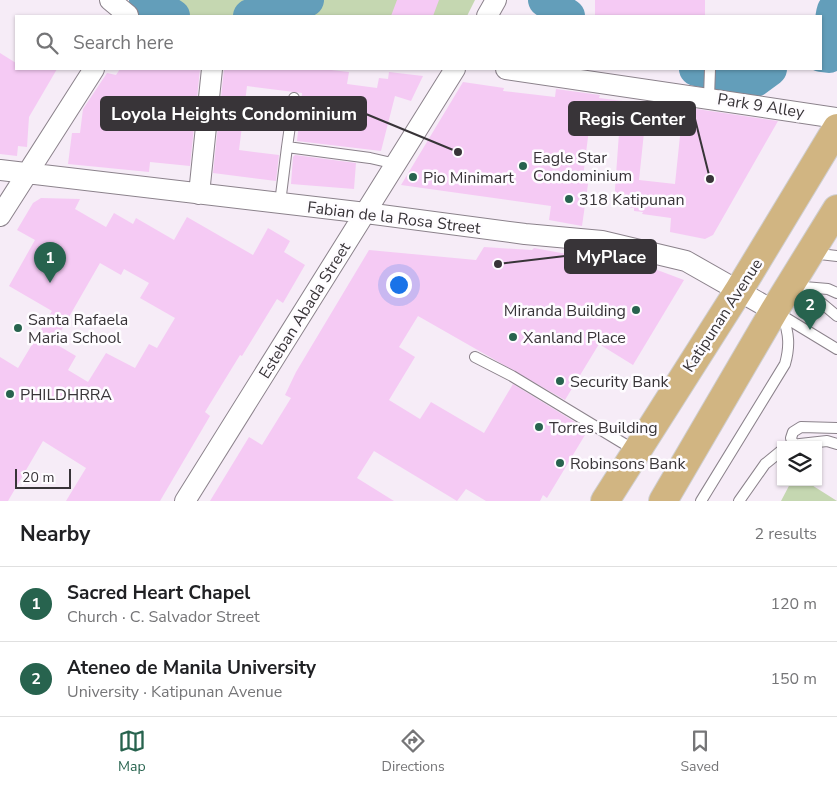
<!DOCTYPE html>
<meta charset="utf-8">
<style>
:root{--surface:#fff;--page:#f6f6f6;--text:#202124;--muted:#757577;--line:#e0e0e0;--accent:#27634e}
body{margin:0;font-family:"Nunito Sans",sans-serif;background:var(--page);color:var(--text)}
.controls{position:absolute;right:15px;bottom:15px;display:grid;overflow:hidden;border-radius:0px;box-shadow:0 1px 4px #0004}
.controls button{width:45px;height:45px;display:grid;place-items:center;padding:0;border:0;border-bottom:1px solid var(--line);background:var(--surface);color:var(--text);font:25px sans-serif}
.scale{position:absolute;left:15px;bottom:12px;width:56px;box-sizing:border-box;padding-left:5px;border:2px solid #383438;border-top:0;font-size:14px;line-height:18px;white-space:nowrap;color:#383438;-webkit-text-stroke:4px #fefcff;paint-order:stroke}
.you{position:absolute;left:398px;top:284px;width:18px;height:18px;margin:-12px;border:4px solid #fff;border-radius:50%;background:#1a73e8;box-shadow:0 0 0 8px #1a73e833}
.badge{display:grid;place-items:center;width:32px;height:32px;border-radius:50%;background:var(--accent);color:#fff;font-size:16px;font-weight:700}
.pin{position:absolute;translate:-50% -41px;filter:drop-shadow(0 1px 2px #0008)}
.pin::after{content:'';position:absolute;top:26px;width:18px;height:15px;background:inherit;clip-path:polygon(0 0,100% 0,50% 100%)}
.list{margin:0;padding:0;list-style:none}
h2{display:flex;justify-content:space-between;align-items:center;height:65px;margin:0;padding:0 20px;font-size:21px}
h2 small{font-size:16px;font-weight:400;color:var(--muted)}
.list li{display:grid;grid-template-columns:32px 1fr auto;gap:15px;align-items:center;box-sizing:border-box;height:75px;padding:0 20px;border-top:1px solid var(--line)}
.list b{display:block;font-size:19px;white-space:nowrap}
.list p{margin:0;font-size:16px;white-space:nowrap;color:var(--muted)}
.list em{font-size:16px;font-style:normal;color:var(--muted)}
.icon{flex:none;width:28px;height:28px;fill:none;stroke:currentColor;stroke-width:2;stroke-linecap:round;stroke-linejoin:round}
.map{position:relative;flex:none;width:837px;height:501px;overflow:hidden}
.search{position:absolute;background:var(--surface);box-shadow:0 1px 4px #0004;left:15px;right:15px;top:15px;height:55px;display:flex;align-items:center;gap:12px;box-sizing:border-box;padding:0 18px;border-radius:0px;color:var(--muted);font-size:19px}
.sheet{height:215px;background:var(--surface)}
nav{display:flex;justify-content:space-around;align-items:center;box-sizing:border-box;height:70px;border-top:1px solid var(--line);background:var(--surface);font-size:14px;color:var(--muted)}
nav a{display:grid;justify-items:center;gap:2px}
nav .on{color:var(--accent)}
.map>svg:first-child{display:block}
.green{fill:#c5d7b1}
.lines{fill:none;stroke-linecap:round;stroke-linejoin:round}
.river{stroke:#639eba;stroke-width:34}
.building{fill:#f5caf4;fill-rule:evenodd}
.service-casing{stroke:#8b828b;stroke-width:12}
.minor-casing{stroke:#8b828b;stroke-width:22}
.primary-casing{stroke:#cfcecf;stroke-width:30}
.service{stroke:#fff;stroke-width:10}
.minor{stroke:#fff;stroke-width:20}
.primary{stroke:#d1b582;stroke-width:28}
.poi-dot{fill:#27634e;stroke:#fefcff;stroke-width:2}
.labels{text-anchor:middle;stroke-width:5;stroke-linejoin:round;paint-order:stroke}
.street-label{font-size:16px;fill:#383438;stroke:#fefcff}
.poi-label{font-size:16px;fill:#383438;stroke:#fefcff;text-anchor:start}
.leader{fill:none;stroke:#383438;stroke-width:2}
.callout-dot{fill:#383438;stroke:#fefcff;stroke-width:2}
.callout{fill:#383438;stroke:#383438;stroke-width:2}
.callout-label{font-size:18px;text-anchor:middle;font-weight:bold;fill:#fff}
</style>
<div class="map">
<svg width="837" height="501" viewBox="0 0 837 501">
<rect width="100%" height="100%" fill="#f6ecf7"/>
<path class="green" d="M166,0H475L467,16H161Z
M791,482H807L837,501H781Z"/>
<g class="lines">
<path class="river" d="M146,0L173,16
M545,0L568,16
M250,16L307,0
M821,55L829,56C837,38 828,28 834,10H837
M696,69L755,80L770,69"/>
</g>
<path class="building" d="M397,0H439L433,16H391Z
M595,0H705V16H595Z
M0,53L16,63V69H57L29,117L27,147L18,146L17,156L0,154Z
M120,69H200L190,166L150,162L149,172L68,164L72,133H80L83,109L107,73L116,75Z
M224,69H322L349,72L347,84L377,88L379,78L388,79L389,72L423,76L411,101L395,96L381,151L297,141L302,93L247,86L239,150L279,155L276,181L213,173Z
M463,82L504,88L503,91L555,97L556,89L600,95L599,98L647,104L639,180L675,184L683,107L778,121L713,235L705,239L670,232L671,218L642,214L643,212L634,211V208L624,207L625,204L614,203L619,133L589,129L583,177H589L582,226L549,220L551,206L401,185Z
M295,155L356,163L354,189L291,184L293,157Z
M41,198L80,199L75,209L106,227L114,213L133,224L136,218L174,240L187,217L253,255L268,228L290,241L284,252L305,265L283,303L277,299L242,356L240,355L205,412L210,416L160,501H66L86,468L43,441L8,501H0V357L18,368L52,311L9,286L35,240L17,230L33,203ZM100,263L121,275L124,269L149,283L140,298L175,318L157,348L149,344L135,368L106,353L88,382L68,370L76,356L54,343Z
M484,247L532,250L534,248L638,267L652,268L684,280L633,365L599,344L565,400L418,316L399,347L415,357L389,400L420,419L431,402L484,433L513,384L588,430L547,498L543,495L540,501H486L466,489L457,501L374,451L357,478L394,501H210L249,437L262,445L291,398L285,395L296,372L369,250L476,260Z"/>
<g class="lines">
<defs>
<path id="service" d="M709,97L710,69
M294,98L287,147L370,158L396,164
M280,203L287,147
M811,253L837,256
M794,280L837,316
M804,287L828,289L837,293
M781,315L837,349
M475,357L512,376L636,451
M793,444L791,438L793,432L801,427L837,428
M791,445L827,441L837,444
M701,501L785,364C790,346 789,334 783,317
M739,501L765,464L781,451"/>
<path id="minor" d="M110,0L128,15
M487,16L496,0
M506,69L837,118
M0,170L366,213L525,234L602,241L686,261L774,311
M199,194L212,69
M0,216L94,69
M185,501L455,69"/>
<path id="primary" d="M605,501L739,290L837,128
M663,501L774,311L837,209"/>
</defs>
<use href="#service" class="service-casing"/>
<use href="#minor" class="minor-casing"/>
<use href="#primary" class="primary-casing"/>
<use href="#service" class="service"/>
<use href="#minor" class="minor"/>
<use href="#primary" class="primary"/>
</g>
<g class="poi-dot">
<circle cx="523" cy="166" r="5"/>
<circle cx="413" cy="177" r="5"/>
<circle cx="569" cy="199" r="5"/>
<circle cx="636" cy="310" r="5"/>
<circle cx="18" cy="328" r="5"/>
<circle cx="513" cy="337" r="5"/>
<circle cx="560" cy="381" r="5"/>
<circle cx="10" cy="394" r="5"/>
<circle cx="539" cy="427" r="5"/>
<circle cx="560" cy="463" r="5"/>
</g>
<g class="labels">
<g class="street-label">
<text transform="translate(761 105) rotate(9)" y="6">Park 9 Alley</text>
<text transform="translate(394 217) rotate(7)" y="6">Fabian de la Rosa Street</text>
<text transform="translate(304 310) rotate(-58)" y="6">Esteban Abada Street</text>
<text transform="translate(722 315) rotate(-57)" y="6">Katipunan Avenue</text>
</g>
<g class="poi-label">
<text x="533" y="163">Eagle Star<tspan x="533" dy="18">Condominium</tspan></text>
<text x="423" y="183">Pio Minimart</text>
<text x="579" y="205">318 Katipunan</text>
<text x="626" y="316" text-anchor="end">Miranda Building</text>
<text x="28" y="325">Santa Rafaela<tspan x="28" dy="18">Maria School</tspan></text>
<text x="523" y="343">Xanland Place</text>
<text x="570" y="387">Security Bank</text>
<text x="20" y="400">PHILDHRRA</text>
<text x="549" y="433">Torres Building</text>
<text x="570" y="469">Robinsons Bank</text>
</g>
</g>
<path class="leader" d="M458 152L366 114M710 179L695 119M498 264L565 256"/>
<g class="callout-dot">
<circle cx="458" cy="152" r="5"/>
<circle cx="710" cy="179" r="5"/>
<circle cx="498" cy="264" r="5"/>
</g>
<g class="callout">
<rect x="101" y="97" width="265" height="33" rx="5"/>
<rect x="569" y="102" width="126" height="33" rx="5"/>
<rect x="565" y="240" width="91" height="33" rx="5"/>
</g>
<g class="callout-label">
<text x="234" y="120">Loyola Heights Condominium</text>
<text x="632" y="125">Regis Center</text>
<text x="611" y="263">MyPlace</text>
</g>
</svg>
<div class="controls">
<button><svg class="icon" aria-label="layers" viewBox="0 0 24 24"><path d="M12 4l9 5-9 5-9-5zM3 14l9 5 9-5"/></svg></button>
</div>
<div class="scale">20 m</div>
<div class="you"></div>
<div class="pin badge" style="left:50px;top:283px">1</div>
<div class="pin badge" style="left:810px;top:330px">2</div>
<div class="search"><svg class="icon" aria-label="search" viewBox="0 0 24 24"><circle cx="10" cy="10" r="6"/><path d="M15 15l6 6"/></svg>Search here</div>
</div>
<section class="sheet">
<h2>Nearby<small>2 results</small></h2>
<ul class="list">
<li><span class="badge">1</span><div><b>Sacred Heart Chapel</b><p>Church · C. Salvador Street</p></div><em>120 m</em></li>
<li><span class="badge">2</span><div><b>Ateneo de Manila University</b><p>University · Katipunan Avenue</p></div><em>150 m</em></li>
</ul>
</section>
<nav>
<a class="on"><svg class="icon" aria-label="map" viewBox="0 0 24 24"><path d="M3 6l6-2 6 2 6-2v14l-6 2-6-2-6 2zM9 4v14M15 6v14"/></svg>Map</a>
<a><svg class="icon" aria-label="directions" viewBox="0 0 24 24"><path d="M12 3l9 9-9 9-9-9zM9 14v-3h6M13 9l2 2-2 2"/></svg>Directions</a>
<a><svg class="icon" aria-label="saved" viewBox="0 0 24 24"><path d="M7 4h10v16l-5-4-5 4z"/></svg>Saved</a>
</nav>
